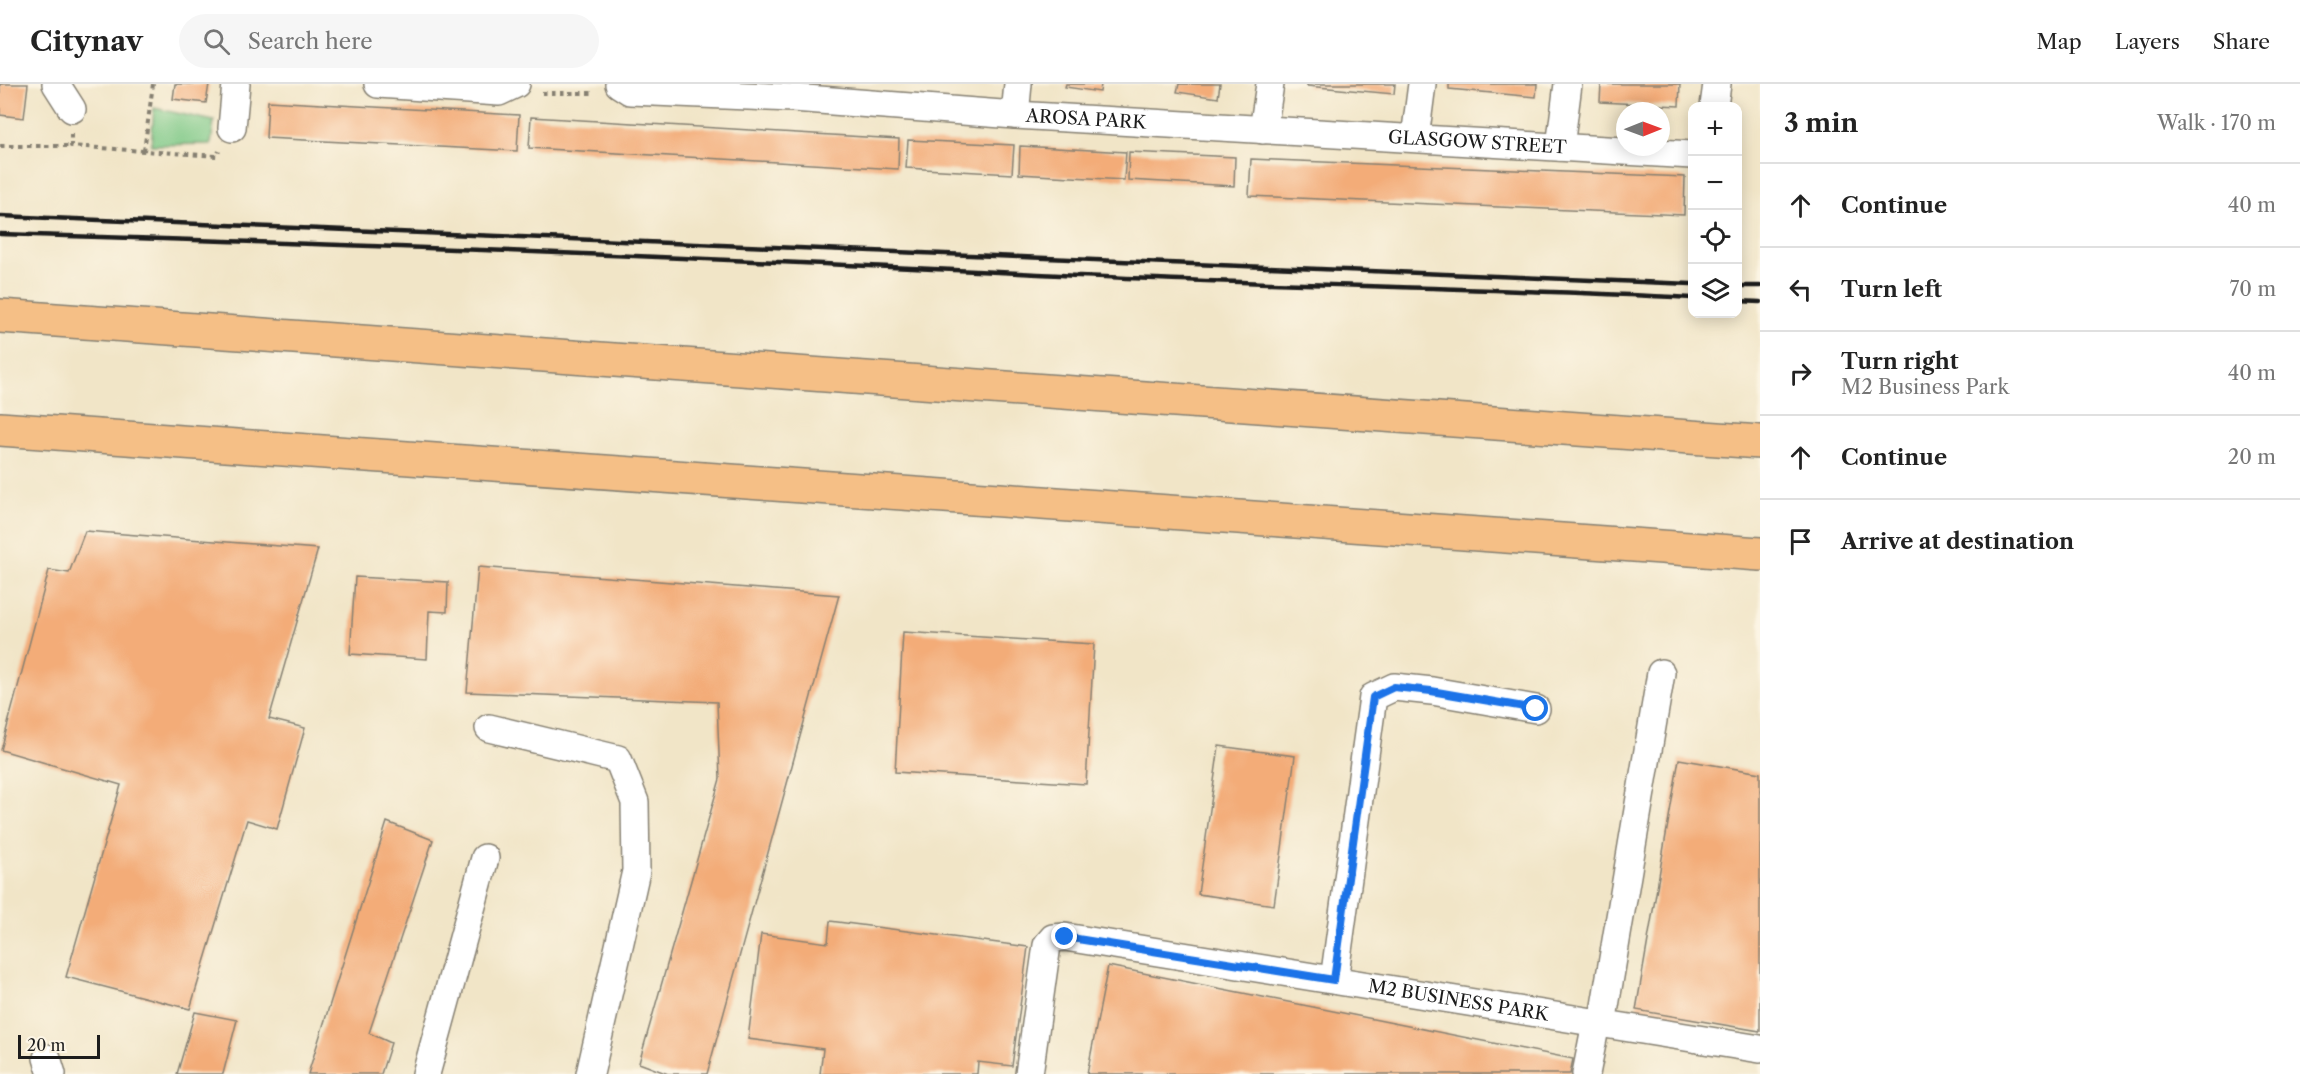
<!DOCTYPE html>
<meta charset="utf-8">
<style>
:root{--surface:#fff;--page:#f6f6f6;--text:#222;--muted:#767676;--line:#e0e0e0}
body{margin:0;font-family:"Libre Caslon Text",serif;background:var(--page);color:var(--text)}
.controls{position:absolute;right:18px;top:18px;display:grid;overflow:hidden;border-radius:12px;box-shadow:0 3px 15px #0003}
.controls button{width:54px;height:54px;display:grid;place-items:center;padding:0;border:0;border-bottom:2px solid var(--line);background:var(--surface);color:var(--text);font:30px sans-serif}
.compass{position:absolute;left:1616px;top:18px;width:54px;height:54px;border-radius:50%;background:var(--surface);box-shadow:0 3px 15px #0003;rotate:89deg}
.scale{position:absolute;left:18px;bottom:15px;width:82px;box-sizing:border-box;padding-left:6px;border:3px solid #1c1c1c;border-top:0;font-size:16px;line-height:21px;white-space:nowrap;color:#1c1c1c;-webkit-text-stroke:4px #fcf5e5;paint-order:stroke}
.stop{position:absolute;width:18px;height:18px;margin:-14px;border:4px solid #1a73e8;border-radius:50%;background:#fff}
.stop.end{background:#1a73e8;border-color:#fff;box-shadow:0 2px 6px #0008}
.list{margin:0;padding:0;list-style:none}
h2{display:flex;justify-content:space-between;align-items:center;height:78px;margin:0;padding:0 24px;font-size:26px}
h2 small{font-size:20px;font-weight:400;color:var(--muted)}
.list li{display:grid;grid-template-columns:39px 1fr auto;gap:18px;align-items:center;box-sizing:border-box;height:84px;padding:0 24px;border-top:2px solid var(--line)}
.list b{display:block;font-size:22px;white-space:nowrap}
.list p{margin:0;font-size:20px;white-space:nowrap;color:var(--muted)}
.list em{font-size:20px;font-style:normal;color:var(--muted)}
.icon{flex:none;width:33px;height:33px;fill:none;stroke:currentColor;stroke-width:2;stroke-linecap:round;stroke-linejoin:round}
.map{position:relative;flex:none;width:1760px;height:990px;overflow:hidden}
header{display:flex;align-items:center;gap:36px;box-sizing:border-box;height:84px;padding:0 30px;background:var(--surface);border-bottom:2px solid var(--line)}
header strong{font-size:28px}
nav{display:flex;gap:33px;margin-inline-start:auto;font-size:21px}
.search{width:420px;height:54px;background:var(--page);display:flex;align-items:center;gap:15px;box-sizing:border-box;padding:0 21px;border-radius:33px;color:var(--muted);font-size:22px}
main{display:flex}
aside{flex:1;background:var(--surface)}
.map>svg:first-child{display:block}
.green{fill:#7cc885;stroke:#4c7250;stroke-width:1.5}
.building{fill:#f3ac78}
.lines{fill:none;stroke-linecap:round;stroke-linejoin:round}
.minor-casing{stroke:#868072;stroke-width:30}
.highway-casing{stroke:#868072;stroke-width:36}
.path{stroke:#868072;stroke-width:4;stroke-dasharray:4.5 4.5;stroke-linecap:butt}
.minor{stroke:#fff;stroke-width:27}
.highway{stroke:#f5bf86;stroke-width:33}
.rail{stroke:#1c1c1c;stroke-width:4.5}
.route{stroke:#1a73e8;stroke-width:8}
.labels{text-anchor:middle;stroke-width:4.5;stroke-linejoin:round;paint-order:stroke}
.street-label{font-size:18px;fill:#1c1c1c;stroke:#fcf5e5}
</style>
<header>
<strong>Citynav</strong>
<div class="search"><svg class="icon" aria-label="search" viewBox="0 0 24 24"><circle cx="10" cy="10" r="6"/><path d="M15 15l6 6"/></svg>Search here</div>
<nav><a>Map</a><a>Layers</a><a>Share</a></nav>
</header>
<main>
<div class="map">
<svg width="1760" height="990" viewBox="0 0 1760 990">
<rect width="100%" height="100%" fill="#fcf5e5"/>
<filter id="ink" filterUnits="userSpaceOnUse"><feTurbulence type="fractalNoise" baseFrequency=".0167" numOctaves="2"/><feDisplacementMap in="SourceGraphic" scale="12" xChannelSelector="R" yChannelSelector="G"/><feConvolveMatrix kernelMatrix="1 2 1 2 8 2 1 2 1" color-interpolation-filters="sRGB"/></filter>
<filter id="wash" filterUnits="userSpaceOnUse"><feTurbulence type="fractalNoise" baseFrequency=".008" numOctaves="4" result="noise"/><feDisplacementMap in="SourceGraphic" scale="24" xChannelSelector="R" yChannelSelector="G"/><feGaussianBlur stdDeviation="1.35" result="paint"/><feColorMatrix in="noise" values="0 0 0 0 0 0 0 0 0 0 0 0 0 0 0 0 0 1.4 0 .05"/><feComposite in="paint" operator="in"/></filter>
<g filter="url(#wash)">
<rect width="100%" height="100%" fill="#f1e5c7"/>
<path class="green" d="M154,24L214,37L211,60L151,61Z"/>
<g id="blocks">
<path class="building" d="M0,0H28L24,34L0,31Z
M175,0H209L206,19L173,15Z
M1066,0H1101L1100,8L1065,3Z
M1179,0H1220L1218,14L1177,8Z
M1307,0H1395L1394,10L1307,2Z
M1449,0H1537L1536,13L1449,5Z
M1601,0H1680L1679,22L1600,18Z
M268,17L519,31L517,67L266,54Z
M531,33L899,55L898,85L529,64Z
M908,56L1014,61L1012,90L906,84Z
M1020,62L1126,68L1124,96L1019,90Z
M1129,68L1235,73L1234,102L1128,96Z
M1251,75L1685,93L1684,131L1249,112Z
M85,447L318,465L269,635L305,644L277,745L247,736L190,925L66,893L121,701L1,666L49,486L69,489Z
M478,483L839,511L707,990H668L639,979L720,695L717,618L467,608Z
M355,493L448,498L447,528L429,527L427,575L350,570Z
M903,548L1094,560L1086,700L895,688Z
M1219,662L1295,672L1274,821L1198,810Z
M1679,675L1760,689V947L1636,926Z
M387,738L433,756L369,949L391,959L381,990H308Z
M830,837L1028,863L1012,982L978,978L977,990H820L823,965L748,955L761,850L828,859Z
M1108,882L1573,975L1570,990H1087Z
M195,928L237,936L223,990H177Z"/>
</g>
</g>
<g filter="url(#ink)">
<use href="#blocks" fill-opacity="0" stroke="#868072" stroke-width="1.5"/>
<g class="lines">
<defs>
<g id="minor">
<path d="M56,0L72,25"/>
<path d="M378,0L499,8L516,0"/>
<path id="s1" d="M619,0L630,7L793,14L1015,31L1692,71"/>
<path d="M1714,22L1717,0"/>
<path d="M1015,31L1018,0"/>
<path d="M232,44L236,0"/>
<path d="M1263,46L1270,0"/>
<path d="M1415,54L1422,0"/>
<path d="M1560,63L1568,0"/>
<path d="M489,644L618,675L635,718L636,787L590,990"/>
<path d="M1334,896L1373,613L1394,603L1432,607L1536,625"/>
<path d="M1602,940L1661,589"/>
<path d="M47,974L52,990"/>
<path d="M426,990L485,774"/>
<path id="s2" d="M1029,990L1047,861L1053,854L1065,853L1760,965"/>
<path d="M1586,990L1596,939"/>
</g>
<path id="highway" d="M0,232L1760,358
M0,345L1760,470"/>
</defs>
<use href="#minor" class="minor-casing"/>
<use href="#highway" class="highway-casing"/>
<path class="path" d="M542,9H594
M71,50V62L217,72L219,67
M0,62H71
M144,67L153,0"/>
<use href="#minor" class="minor"/>
<use href="#highway" class="highway"/>
<path class="rail" d="M0,132L1692,200
M0,150C346,160 692,173 1038,190C1256,201 1474,203 1692,214
M1738,202H1760
M1738,217L1760,218"/>
</g>
</g>
<g class="lines" filter="url(#ink)">
<path class="route" d="M1065,853L1334,896L1373,613L1394,603L1431,607L1536,625"/>
</g>
<g class="labels">
<g class="street-label">
<text dy="6" stroke="none"><textPath href="#s1" startOffset="470">AROSA PARK</textPath></text>
<text dy="6" stroke="none"><textPath href="#s1" startOffset="862">GLASGOW STREET</textPath></text>
<text dy="6" stroke="none"><textPath href="#s2" startOffset="550">M2 BUSINESS PARK</textPath></text>
</g>
</g>
</svg>
<div class="controls">
<button>+</button>
<button>−</button>
<button><svg class="icon" aria-label="locate" viewBox="0 0 24 24"><circle cx="12" cy="12" r="6"/><path d="M12 2v4M12 18v4M2 12h4M18 12h4"/></svg></button>
<button><svg class="icon" aria-label="layers" viewBox="0 0 24 24"><path d="M12 4l9 5-9 5-9-5zM3 14l9 5 9-5"/></svg></button>
</div>
<svg class="compass" viewBox="-18 -18 36 36"><path d="M0-13l5 13h-10z" fill="#e53935"/><path d="M0 13l5-13h-10z" fill="#767676"/></svg>
<div class="scale">20 m</div>
<div class="stop" style="left:1536px;top:625px"></div>
<div class="stop end" style="left:1065px;top:853px"></div>
</div>
<aside>
<h2>3 min<small>Walk · 170 m</small></h2>
<ul class="list">
<li><svg class="icon" aria-label="ahead" viewBox="0 0 24 24"><path d="M12 20V5M6 11l6-6 6 6"/></svg><div><b>Continue</b></div><em>40 m</em></li>
<li><svg class="icon" aria-label="left" viewBox="0 0 24 24"><path d="M17 20v-9H6M10 6l-5 5 5 5"/></svg><div><b>Turn left</b></div><em>70 m</em></li>
<li><svg class="icon" aria-label="right" viewBox="0 0 24 24"><path d="M7 20v-9h11M14 6l5 5-5 5"/></svg><div><b>Turn right</b><p>M2 Business Park</p></div><em>40 m</em></li>
<li><svg class="icon" aria-label="ahead" viewBox="0 0 24 24"><path d="M12 20V5M6 11l6-6 6 6"/></svg><div><b>Continue</b></div><em>20 m</em></li>
<li><svg class="icon" aria-label="arrive" viewBox="0 0 24 24"><path d="M6 21V4h12l-3 4 3 4H6"/></svg><div><b>Arrive at destination</b></div></li>
</ul>
</aside>
</main>
